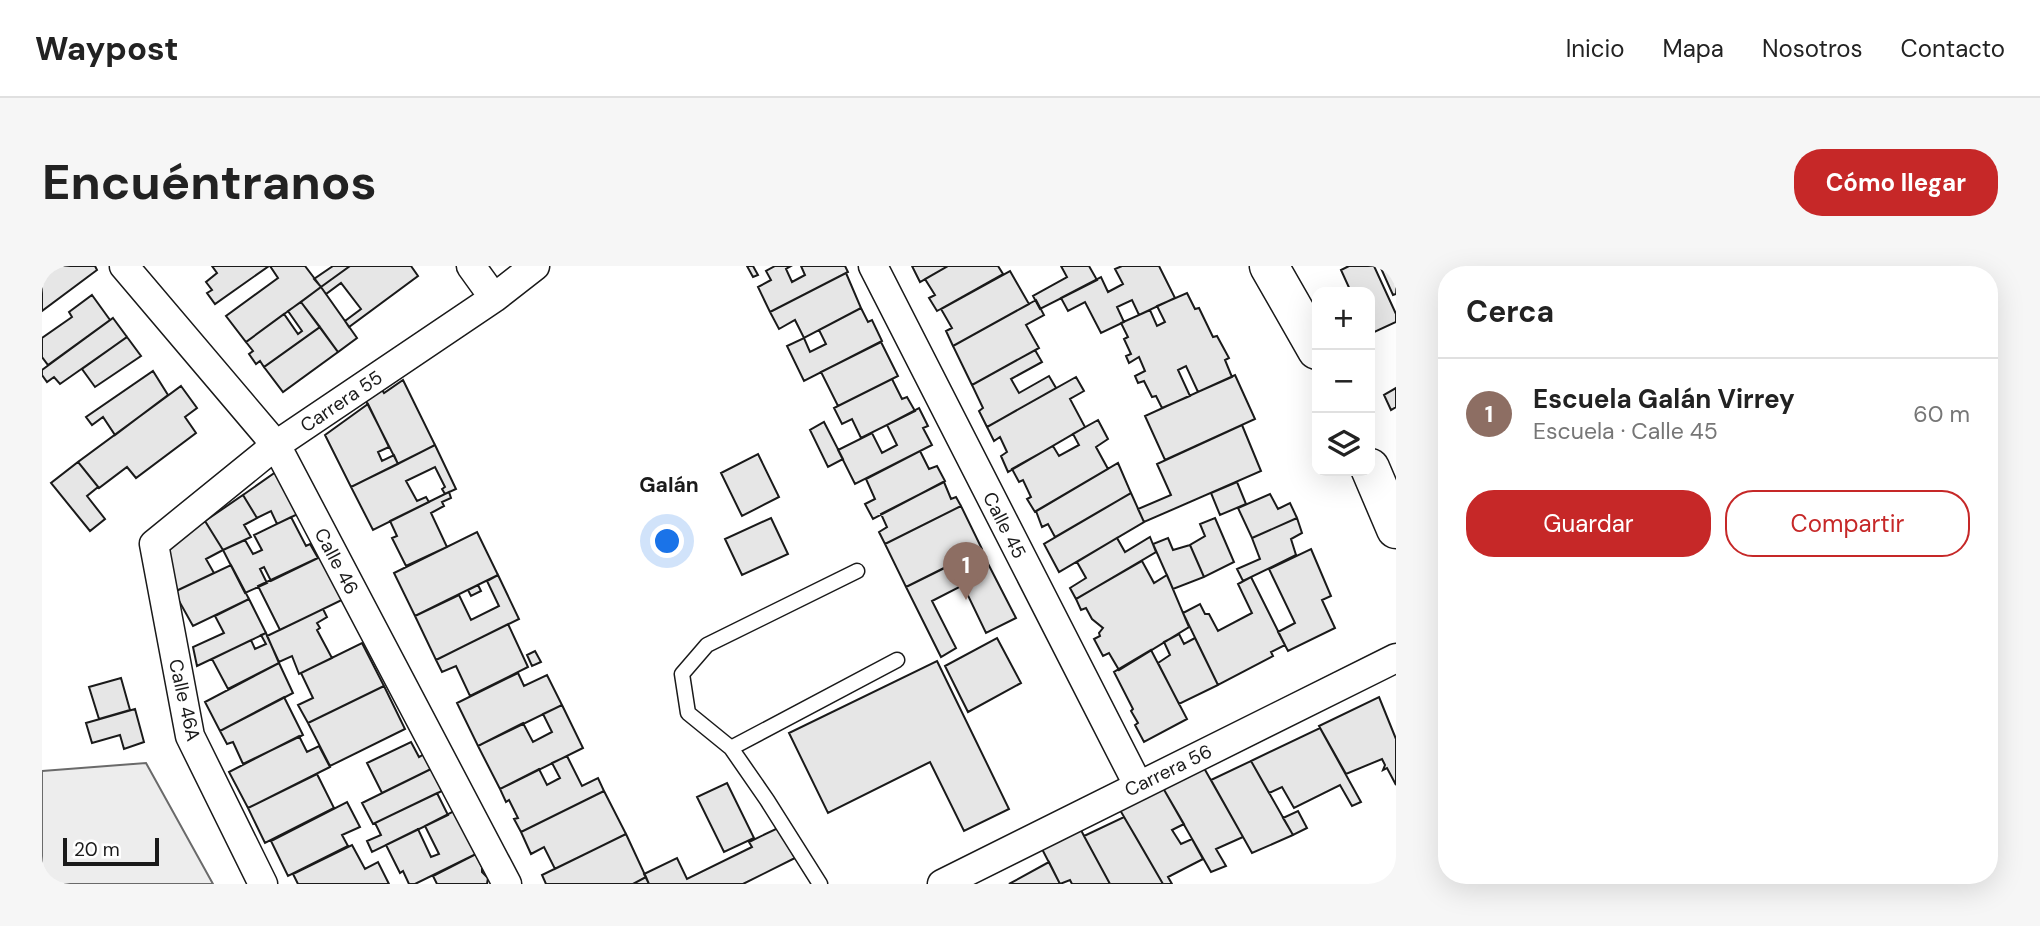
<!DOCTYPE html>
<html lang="es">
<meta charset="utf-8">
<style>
:root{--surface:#fff;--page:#f6f6f6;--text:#222;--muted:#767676;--line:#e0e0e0;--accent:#c62828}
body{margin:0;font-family:"DM Sans",sans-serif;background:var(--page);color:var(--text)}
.controls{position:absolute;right:21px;top:21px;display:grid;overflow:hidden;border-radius:14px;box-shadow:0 7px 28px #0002}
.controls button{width:63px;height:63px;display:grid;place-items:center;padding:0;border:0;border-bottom:2px solid var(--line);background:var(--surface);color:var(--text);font:35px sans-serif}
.scale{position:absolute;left:21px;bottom:18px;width:96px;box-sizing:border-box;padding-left:7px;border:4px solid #1a1a1a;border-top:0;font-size:19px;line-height:24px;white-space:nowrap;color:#1a1a1a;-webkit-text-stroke:5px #fff;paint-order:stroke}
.you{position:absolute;left:626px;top:276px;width:24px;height:24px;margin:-18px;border:5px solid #fff;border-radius:50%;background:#1a73e8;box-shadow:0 0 0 10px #1a73e833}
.badge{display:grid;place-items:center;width:46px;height:46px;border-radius:50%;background:var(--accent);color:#fff;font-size:23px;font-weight:700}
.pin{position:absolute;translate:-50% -58px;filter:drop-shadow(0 2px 4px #0008)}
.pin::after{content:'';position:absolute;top:37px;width:24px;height:21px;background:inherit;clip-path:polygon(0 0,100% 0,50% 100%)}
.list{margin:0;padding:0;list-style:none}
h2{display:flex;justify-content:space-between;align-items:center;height:91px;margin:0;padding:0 28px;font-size:30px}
h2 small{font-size:23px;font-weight:400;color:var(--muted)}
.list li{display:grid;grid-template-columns:46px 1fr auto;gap:21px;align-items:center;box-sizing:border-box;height:112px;padding:0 28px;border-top:2px solid var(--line)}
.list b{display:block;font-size:26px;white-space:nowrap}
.list p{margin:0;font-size:23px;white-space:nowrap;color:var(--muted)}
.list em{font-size:23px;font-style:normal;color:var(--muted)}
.actions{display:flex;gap:14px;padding:21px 28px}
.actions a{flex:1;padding:16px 0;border:2px solid var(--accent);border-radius:28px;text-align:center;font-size:24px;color:var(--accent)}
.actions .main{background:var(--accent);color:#fff}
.icon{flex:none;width:38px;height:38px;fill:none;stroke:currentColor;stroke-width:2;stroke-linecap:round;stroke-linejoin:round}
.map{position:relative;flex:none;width:1354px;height:618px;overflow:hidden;border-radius:28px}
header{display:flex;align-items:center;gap:42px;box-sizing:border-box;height:98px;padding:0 35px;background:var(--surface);border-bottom:2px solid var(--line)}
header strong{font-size:33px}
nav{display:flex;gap:38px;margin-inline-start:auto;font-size:24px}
.intro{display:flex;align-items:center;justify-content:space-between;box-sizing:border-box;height:168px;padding:0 42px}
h1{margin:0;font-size:49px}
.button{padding:18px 32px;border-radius:28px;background:var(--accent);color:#fff;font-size:24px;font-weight:700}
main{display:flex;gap:42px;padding:0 42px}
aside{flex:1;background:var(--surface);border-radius:28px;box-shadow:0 7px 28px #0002}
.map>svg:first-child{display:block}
.built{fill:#ededed;stroke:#6a6a6a;stroke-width:2}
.building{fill:#e6e6e6;stroke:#1a1a1a;stroke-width:2}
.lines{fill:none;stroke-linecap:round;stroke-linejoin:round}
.service-casing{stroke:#1a1a1a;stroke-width:17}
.minor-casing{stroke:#1a1a1a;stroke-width:31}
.secondary-casing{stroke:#1a1a1a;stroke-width:41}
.service{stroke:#fff;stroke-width:14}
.minor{stroke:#fff;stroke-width:28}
.secondary{stroke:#fff;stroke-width:38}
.labels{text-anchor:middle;stroke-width:5;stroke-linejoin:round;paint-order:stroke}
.street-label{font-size:19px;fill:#1a1a1a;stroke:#fff}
.neighbourhood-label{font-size:21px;font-weight:bold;fill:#1a1a1a;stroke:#fff}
</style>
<header>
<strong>Waypost</strong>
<nav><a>Inicio</a><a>Mapa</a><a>Nosotros</a><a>Contacto</a></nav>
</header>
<div class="intro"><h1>Encuéntranos</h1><a class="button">Cómo llegar</a></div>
<main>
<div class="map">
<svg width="1354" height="618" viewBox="0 0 1354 618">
<rect width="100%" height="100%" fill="#fff"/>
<path class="built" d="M104,497L171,618H0V505Z"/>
<path class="building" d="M0,0H53L55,4L0,45Z
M170,0H227L173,38L165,27L170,24L164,16L175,7Z
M228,0H263L279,21L204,76L184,50L236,12Z
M291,0H308L279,21L272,13Z
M308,0H369L376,10L307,61L303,55L319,43L299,17L284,28L279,21Z
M705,0H711L716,9L711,11Z
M733,0H749L744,3L750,16L763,9L759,0H803L806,6L728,46L716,21L729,14L724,5Z
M870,0H906L878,16Z
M906,0H956L961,8L895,45L887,32L893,29L883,13Z
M1019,0H1047L1055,14L998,43L991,30L1025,11Z
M1080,0H1117L1133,32L1097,49L1090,34L1075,41L1082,56L1059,67L1043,36L1026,45L1019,32L1059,11L1066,26L1081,18L1073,3Z
M1307,0H1332L1354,48V56L1328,68V26H1309L1299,4Z
M1338,0H1354V28L1351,29Z
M968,5L987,38L911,80L904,65L910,62L899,43Z
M804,7L819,42L762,72L753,54L737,63L728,46Z
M279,21L315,72L296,86L259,36Z
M1145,27L1153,43L1157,42L1171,71L1175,70L1187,92L1183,94L1190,111L1156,126L1144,100L1136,104L1148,130L1120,142L1114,130L1110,131L1102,115L1096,117L1093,110L1103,105L1097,91L1087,97L1084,90L1089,88L1082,73L1086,71L1079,57L1108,44L1115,60L1123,56L1115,40Z
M50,29L68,54L6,99L0,91V72L30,51L27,46Z
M994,34L1002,49L984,59L997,82L930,119L911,80Z
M259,36L278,61L222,101L218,95L214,98L207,88L211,85L204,76L242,48L256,68L260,65L246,45Z
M819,42L826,56L830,54L840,75L762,115L745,80L762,72L768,86L784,78L777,64Z
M71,52L85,71L18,118L12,111L5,116L0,109V104Z
M278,61L296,86L241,126L222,101Z
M85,71L99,90L53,121L40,103Z
M839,76L856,110L796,140L779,106Z
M993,84L1000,96L969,113L977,127L1007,110L1014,122L945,161L937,145L941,142L930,119Z
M111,105L126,129L73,169L61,151L50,159L44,151Z
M1193,109L1213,153L1123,194L1103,150Z
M1034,111L1042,125L1028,133L1043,161L966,206L959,190L965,186L958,171L952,175L945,161Z
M850,113L860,133L865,131L873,145L819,172L810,153L800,158L792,142Z
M361,114L393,179L356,198L324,135L340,124L342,127Z
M139,120L155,142L143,151L154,167L94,212L85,201L57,222L36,196Z
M1354,122V141L1349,144L1342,129Z
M326,138L347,181L336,186L340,195L352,189L356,198L309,221L283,169Z
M877,142L886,160L881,162L890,179L813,218L796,184L830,167L840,187L855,179L845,159Z
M1056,154L1066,173L1054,181L1066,203L993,246L985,233L989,231L981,214L977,216L970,203L1011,180L1017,190L1037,179L1031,168Z
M782,156L801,193L786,201L768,164Z
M1200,159L1219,205L1102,256L1096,243L1129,229L1115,198Z
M393,179L414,223L403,228L400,223L403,221L393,201L364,215L375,235L384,231L387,236L331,264L309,221Z
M878,185L887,203L895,200L903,215L831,253L823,238L833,233L824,213Z
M716,188L737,231L700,250L679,207Z
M36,196L56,221L45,230L63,253L48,265L9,217Z
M1076,197L1089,227L1013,271L1006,258L1000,261L994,245Z
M238,203L258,247L235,258L229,245L215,252L201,229Z
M902,216L909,233L914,231L919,240L843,278L837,266L845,261L839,248Z
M1195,216L1204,238L1178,249L1169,227Z
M407,226L409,232L400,236L402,240L389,247L405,281L364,300L350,272L355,270L348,255Z
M1089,227L1102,256L1017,306L1002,278Z
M1228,228L1236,243L1248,237L1255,252L1210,272L1196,242Z
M201,229L215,252L202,259L209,271L181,284L163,255Z
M919,240L940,283L864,321L843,278Z
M249,251L264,280L268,278L276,292L229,315L222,301L218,303L225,317L203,327L181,284L203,274L211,288L220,284L212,269Z
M729,252L746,288L700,309L683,273Z
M1173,252L1192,296L1162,311L1148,279L1163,270L1158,258Z
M1255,252L1260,267L1249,273L1254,289L1201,315L1195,303L1218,293L1210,272Z
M163,255L181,284L164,293L172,307L132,326L125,285L130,278Z
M435,266L456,309L373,350L352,307Z
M1108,271L1114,286L1034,333L1028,322L1044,312L1035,296L1075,272L1083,286Z
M1126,272L1131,284L1148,279L1162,311L1131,323L1111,278Z
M1269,283L1289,330L1280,334L1293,362L1246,385L1236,366L1253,357L1227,303Z
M939,284L974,352L944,367L921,319L890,335L914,382L899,391L864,321Z
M286,287L308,330L238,364L216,320Z
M1100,295L1112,317L1125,309L1147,361L1077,404L1067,387L1061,390L1052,373L1058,370L1057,367L1061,362L1050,353L1044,342L1039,344L1034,333Z
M189,299L207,333L151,360L132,326Z
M456,309L477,353L394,394L373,350L417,329L429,354L457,340L445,315Z
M1209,311L1243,379L1229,386L1231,390L1176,419L1141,347L1158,338L1163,348H1167L1176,365L1210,347L1196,318Z
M436,319L439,325L429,330L426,324Z
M207,333L224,367L155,400L151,381L182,367L173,350Z
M281,343L285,351L275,357L278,362L275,364L290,392L257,408L250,390L237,396L225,370Z
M466,358L486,401L428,430L414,400L400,406L394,394Z
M224,367L237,397L186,423L170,393L209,374L213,383L224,378L219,369Z
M1137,368L1142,378L1153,372L1176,419L1137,438L1116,397L1128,389L1122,376Z
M955,372L979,417L926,446L903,400Z
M320,377L342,420L266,457L256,439L271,432L259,407Z
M1109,384L1145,453L1102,476L1093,459L1096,457L1089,445L1091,443L1072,406Z
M493,385L499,396L490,400L485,389Z
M895,395L967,543L922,565L888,496L786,547L747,467Z
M237,397L251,427L178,465L163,436Z
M476,407L482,420L505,409L520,439L436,480L415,437Z
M79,412L88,444L57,453L47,421Z
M342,420L363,463L288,500L266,457Z
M242,431L261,469L201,498L191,476L185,478L178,465Z
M1337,431L1354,473V519L1345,502L1341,504L1343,499L1340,493L1304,508L1277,460Z
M520,439L541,482L458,523L436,480L481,457L491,476L510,466L501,448Z
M93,443L102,476L82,483L78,469L50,477L44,457Z
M1278,462L1319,536L1310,540L1298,519L1252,542L1240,521L1227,527L1209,495Z
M257,470L265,486L277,480L288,501L206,542L187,506Z
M369,476L377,491L384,487L391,502L340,527L325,497Z
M525,490L540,520L556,512L562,525L479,566L472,553L476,552L467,534L464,536L458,523L497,503L505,519L518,512L510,497Z
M1209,495L1251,569L1210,587L1169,514Z
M391,502L402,524L331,558L320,537Z
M1162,502L1201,571L1174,583L1184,600L1169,606L1121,522Z
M275,508L292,542L223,577L206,542Z
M685,517L712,572L682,586L655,531Z
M1121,522L1142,558L1130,564L1139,578L1150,573L1161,593L1126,611L1130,618H1121L1078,544Z
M562,525L584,568L513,603L502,581L489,588L479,566Z
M395,527L406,549L330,586L325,575L339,569L333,557Z
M305,536L318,561L300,569L306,580L246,610L229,575Z
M412,545L434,588L373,618H367L361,605L358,607L344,579L376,563L389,591L397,588L383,560Z
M1256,545L1265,562L1251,569L1241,552Z
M1082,551L1095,573L1121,618H1068L1042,570Z
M736,562L753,592L701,618H607L602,608L635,592L645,613L710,581L707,576Z
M1039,564L1042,570L1068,618H1030L1028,614L1018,618L1000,583Z
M584,568L604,611L591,618H504L500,609Z
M310,579L323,603L336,596L347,618H256L251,608Z
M434,588L440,601V606L446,612L445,618H395L391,610Z
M1007,596L1018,618H967Z
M604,611L607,618H591Z"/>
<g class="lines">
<defs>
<path id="service" d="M689,482L855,394
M778,618L725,534L689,482L646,447L640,408L665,379L815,305"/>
<path id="minor" d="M82,0L234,179L465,618
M429,0L452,32
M831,0L1096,519
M221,618L148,470L112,278L234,179L452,32L493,0
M900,618L1354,392"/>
<path id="secondary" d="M1227,0L1275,84
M1328,202L1354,263"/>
</defs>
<use href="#service" class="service-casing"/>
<use href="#minor" class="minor-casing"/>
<use href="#secondary" class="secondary-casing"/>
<use href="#service" class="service"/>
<use href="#minor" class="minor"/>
<use href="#secondary" class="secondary"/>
</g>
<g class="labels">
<g class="street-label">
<text transform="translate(299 135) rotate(-34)" y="7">Carrera 55</text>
<text transform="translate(963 259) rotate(63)" y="7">Calle 45</text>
<text transform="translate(295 295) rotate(62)" y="7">Calle 46</text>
<text transform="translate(143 434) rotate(77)" y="7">Calle 46A</text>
<text transform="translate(1126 504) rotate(-26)" y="7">Carrera 56</text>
</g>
<g class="neighbourhood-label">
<text x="627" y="226">Galán</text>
</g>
</g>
</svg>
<div class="controls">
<button>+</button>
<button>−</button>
<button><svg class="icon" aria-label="layers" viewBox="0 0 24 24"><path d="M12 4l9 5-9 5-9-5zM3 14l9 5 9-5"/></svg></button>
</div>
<div class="scale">20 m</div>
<div class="you"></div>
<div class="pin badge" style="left:924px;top:334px;background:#8d6e63">1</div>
</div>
<aside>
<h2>Cerca<small></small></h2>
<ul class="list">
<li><span class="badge" style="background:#8d6e63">1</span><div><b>Escuela Galán Virrey</b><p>Escuela · Calle 45</p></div><em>60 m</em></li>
</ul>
<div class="actions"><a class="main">Guardar</a><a>Compartir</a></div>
</aside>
</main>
